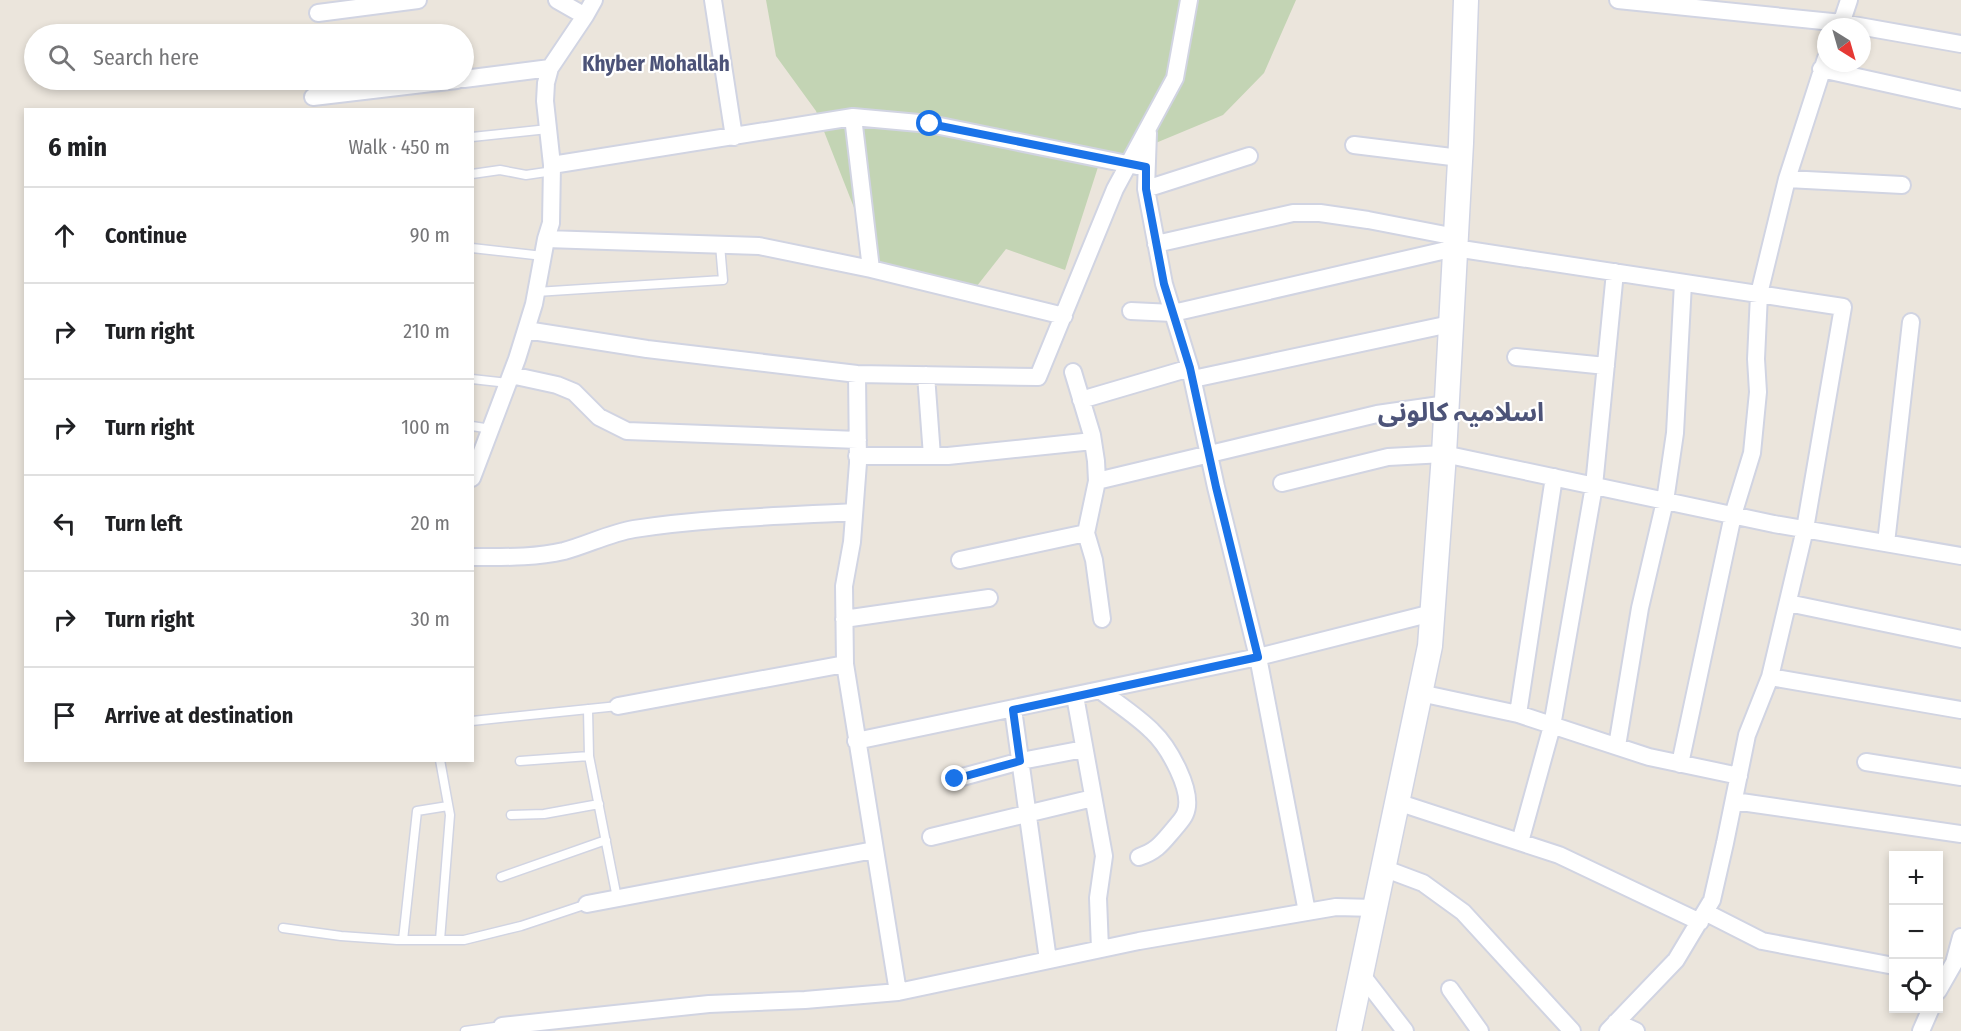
<!DOCTYPE html>
<meta charset="utf-8">
<style>
:root{--surface:#fff;--page:#f2f2f2;--text:#202124;--muted:#757577;--line:#e0e0e0}
body{margin:0;font-family:"Fira Sans Condensed","Noto Sans Arabic",sans-serif;background:var(--page);color:var(--text)}
.controls{position:absolute;right:18px;bottom:18px;display:grid;overflow:hidden;border-radius:0px;box-shadow:0 3px 9px #0003}
.controls button{width:54px;height:54px;display:grid;place-items:center;padding:0;border:0;border-bottom:2px solid var(--line);background:var(--surface);color:var(--text);font:30px sans-serif}
.compass{position:absolute;left:1817px;top:18px;width:54px;height:54px;border-radius:50%;background:var(--surface);box-shadow:0 3px 9px #0003;rotate:143deg}
.stop{position:absolute;width:18px;height:18px;margin:-14px;border:4px solid #1a73e8;border-radius:50%;background:#fff}
.stop.end{background:#1a73e8;border-color:#fff;box-shadow:0 2px 6px #0008}
.list{margin:0;padding:0;list-style:none}
h2{display:flex;justify-content:space-between;align-items:center;height:78px;margin:0;padding:0 24px;font-size:26px}
h2 small{font-size:20px;font-weight:400;color:var(--muted)}
.list li{display:grid;grid-template-columns:39px 1fr auto;gap:18px;align-items:center;box-sizing:border-box;height:96px;padding:0 24px;border-top:2px solid var(--line)}
.list b{display:block;font-size:22px;white-space:nowrap}
.list em{font-size:20px;font-style:normal;color:var(--muted)}
.icon{flex:none;width:33px;height:33px;fill:none;stroke:currentColor;stroke-width:2;stroke-linecap:round;stroke-linejoin:round}
.map{position:relative;flex:none;width:1961px;height:1031px;overflow:hidden}
.search{position:absolute;background:var(--surface);box-shadow:0 3px 9px #0003;left:24px;top:24px;width:450px;height:66px;display:flex;align-items:center;gap:15px;box-sizing:border-box;padding:0 21px;border-radius:33px;color:var(--muted);font-size:22px}
.panel{position:absolute;background:var(--surface);box-shadow:0 3px 9px #0003;left:24px;top:108px;width:450px;height:654px;border-radius:0px}
.map>svg:first-child{display:block}
.cemetery{fill:#c3d4b4}
.lines{fill:none;stroke-linecap:round;stroke-linejoin:round}
.lane-casing{stroke:#d1d4e2;stroke-width:11}
.street-casing{stroke:#d1d4e2;stroke-width:20}
.secondary-casing{stroke:#d1d4e2;stroke-width:27}
.lane{stroke:#fff;stroke-width:8}
.street{stroke:#fff;stroke-width:16}
.secondary{stroke:#fff;stroke-width:24}
.route{stroke:#1a73e8;stroke-width:8}
.labels{text-anchor:middle;stroke-width:4.5;stroke-linejoin:round;paint-order:stroke}
.neighbourhood-label{font-size:21px;font-weight:bold;fill:#4c5378;stroke:#fff}
.district-label{font-size:26px;font-weight:bold;fill:#4c5378;stroke:#fff}
</style>
<div class="map">
<svg width="1961" height="1031" viewBox="0 0 1961 1031">
<rect width="100%" height="100%" fill="#ebe5dc"/>
<path class="cemetery" d="M766,0H1296L1264,73L1223,115L1098,167L1065,270L1006,249L973,291L875,261L816,111L776,56Z"/>
<g class="lines">
<defs>
<path id="lane" d="M472,137L548,129
M472,174L500,170L526,175L553,171
M472,248L543,256
M536,292L723,280L720,245
M472,379L508,383
M472,426L491,429
M588,709L589,756L617,898
M472,721L618,706
M440,760L450,815L440,940
M520,761L589,756
M511,815L544,814L599,804
M501,877L606,840
M283,928L341,936L397,940H464L521,926L587,904
M403,940L417,811L448,806
M465,1031L502,1026"/>
<path id="street" d="M557,0L585,16
M713,0L734,137
M1618,0L1842,23L1961,44
M318,13L418,0
M1840,27L1849,0
M1821,69L1961,100
M464,79L550,68
M313,97L457,80
M853,117L871,269
M1148,133L1146,189L1164,284L1190,368L1216,487L1258,657L1307,912
M1354,145L1460,158
M552,165L853,117L930,124L1137,166
M1787,179L1902,185
M1146,189L1249,156
M546,239L759,246L871,269L1064,316
M1156,244L1293,213H1320L1368,220L1456,237
M1131,311L1173,313L1455,248L1843,307L1805,529L1770,677L1747,735L1725,843L1712,900L1676,960L1608,1031
M526,330L647,349L857,374L1038,377L1115,189L1175,78L1189,0
M1516,357L1606,366
M1073,372L1092,435L1096,461L1097,481L1086,533L1094,560L1102,619
M857,374L858,463L852,542L844,586L845,664L898,992
M511,375L557,385L574,392L599,417L627,431L858,440
M926,375L932,456
M1193,379L1450,324
M1081,400L1190,368
M857,456H948L1093,441
M472,478L517,359L534,304L546,239L551,223L552,165L545,101L546,83L550,68L585,16L594,0
M1097,481L1377,414L1447,404
M1282,483L1388,457L1444,454L1774,524L1961,556
M1886,543L1911,322
M472,557C504,557 534,558 564,551C587,545 610,533 634,529C707,518 781,516 854,512
M960,560L1086,533
M1788,603L1961,639
M844,619L989,598
M1770,677L1961,710
M1101,691C1118,704 1137,716 1152,731C1168,746 1195,792 1185,814C1183,819 1178,824 1174,829C1162,843 1157,851 1139,857
M1420,693L1518,714L1649,757L1739,776
M1075,696L1104,856L1098,898L1100,949
M618,706L845,664
M1013,709L1048,960
M1518,714L1554,477
M856,741L1258,657L1432,613
M1617,746L1640,608L1665,501L1675,433L1683,283
M1866,762L1961,777
M1680,764L1733,515L1752,453L1758,392L1756,359L1759,294L1787,179L1826,58
M955,779L1021,761L1084,749
M1734,801L1961,834
M1397,802L1559,855L1700,922
M931,837L1093,798
M1520,842L1552,726L1594,486L1615,272
M1383,868L1423,883L1463,912L1572,1031
M587,904L874,850
M1705,912L1762,941L1894,966
M1361,974L1405,1031
M1450,989L1480,1031
M1938,991L1954,963L1961,937
M1616,1022L1636,1031
M502,1026L709,1004L805,1000L898,992L1139,941L1336,907L1375,908
M1921,1031L1931,1008"/>
<path id="secondary" d="M1349,1031L1430,646L1444,454L1461,143L1466,0"/>
</defs>
<use href="#lane" class="lane-casing"/>
<use href="#street" class="street-casing"/>
<use href="#secondary" class="secondary-casing"/>
<use href="#lane" class="lane"/>
<use href="#street" class="street"/>
<use href="#secondary" class="secondary"/>
</g>
<g class="lines">
<path class="route" d="M930,124L1146,167V189L1164,284L1190,368L1216,487L1258,657L1013,710L1020,761L955,779"/>
</g>
<g class="labels">
<g class="neighbourhood-label">
<text x="656" y="71">Khyber Mohallah</text>
</g>
<g class="district-label">
<text x="1461" y="421">اسلامیہ کالونی</text>
</g>
</g>
</svg>
<div class="controls">
<button>+</button>
<button>−</button>
<button><svg class="icon" aria-label="locate" viewBox="0 0 24 24"><circle cx="12" cy="12" r="6"/><path d="M12 2v4M12 18v4M2 12h4M18 12h4"/></svg></button>
</div>
<svg class="compass" viewBox="-18 -18 36 36"><path d="M0-13l5 13h-10z" fill="#e53935"/><path d="M0 13l5-13h-10z" fill="#757577"/></svg>
<div class="stop" style="left:930px;top:124px"></div>
<div class="stop end" style="left:955px;top:779px"></div>
<div class="search"><svg class="icon" aria-label="search" viewBox="0 0 24 24"><circle cx="10" cy="10" r="6"/><path d="M15 15l6 6"/></svg>Search here</div>
<section class="panel">
<h2>6 min<small>Walk · 450 m</small></h2>
<ul class="list">
<li><svg class="icon" aria-label="ahead" viewBox="0 0 24 24"><path d="M12 20V5M6 11l6-6 6 6"/></svg><div><b>Continue</b></div><em>90 m</em></li>
<li><svg class="icon" aria-label="right" viewBox="0 0 24 24"><path d="M7 20v-9h11M14 6l5 5-5 5"/></svg><div><b>Turn right</b></div><em>210 m</em></li>
<li><svg class="icon" aria-label="right" viewBox="0 0 24 24"><path d="M7 20v-9h11M14 6l5 5-5 5"/></svg><div><b>Turn right</b></div><em>100 m</em></li>
<li><svg class="icon" aria-label="left" viewBox="0 0 24 24"><path d="M17 20v-9H6M10 6l-5 5 5 5"/></svg><div><b>Turn left</b></div><em>20 m</em></li>
<li><svg class="icon" aria-label="right" viewBox="0 0 24 24"><path d="M7 20v-9h11M14 6l5 5-5 5"/></svg><div><b>Turn right</b></div><em>30 m</em></li>
<li><svg class="icon" aria-label="arrive" viewBox="0 0 24 24"><path d="M6 21V4h12l-3 4 3 4H6"/></svg><div><b>Arrive at destination</b></div></li>
</ul>
</section>
</div>
